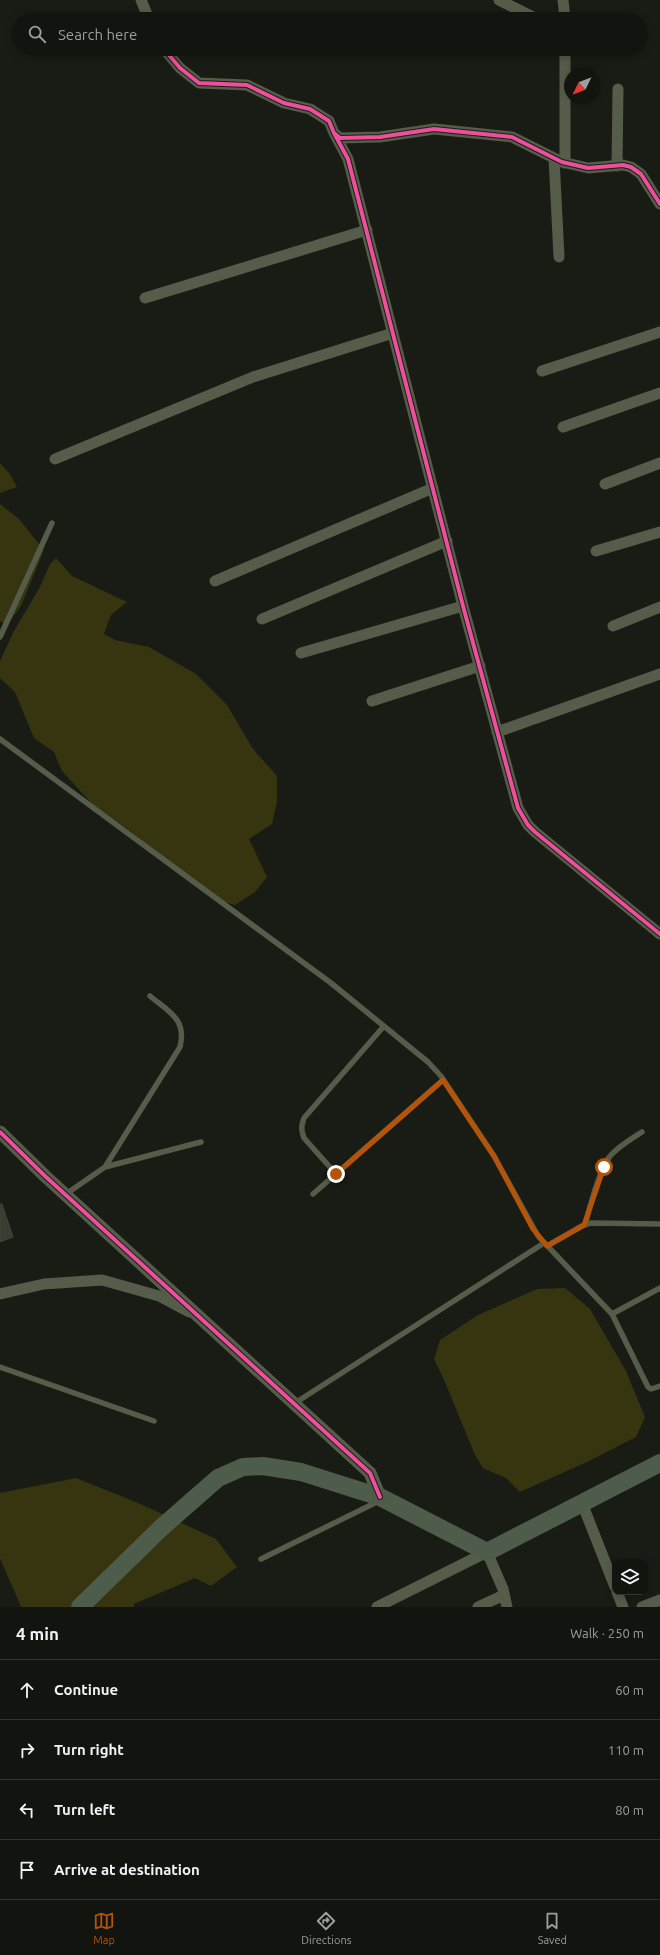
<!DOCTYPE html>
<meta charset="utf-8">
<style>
:root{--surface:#12150f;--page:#1f221d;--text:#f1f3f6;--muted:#9c9f9e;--line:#31342f;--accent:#b45309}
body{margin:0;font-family:Ubuntu,sans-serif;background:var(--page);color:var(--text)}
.controls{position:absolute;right:12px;bottom:12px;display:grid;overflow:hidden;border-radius:8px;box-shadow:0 2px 10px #0003}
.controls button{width:36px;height:36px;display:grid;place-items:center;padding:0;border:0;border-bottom:1px solid var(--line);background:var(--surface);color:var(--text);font:20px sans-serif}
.compass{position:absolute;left:564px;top:68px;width:36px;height:36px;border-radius:50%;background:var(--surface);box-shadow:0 2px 10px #0003;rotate:227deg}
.stop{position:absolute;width:12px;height:12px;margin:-9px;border:3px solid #b45309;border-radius:50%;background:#fff}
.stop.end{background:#b45309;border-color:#fff;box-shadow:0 1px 4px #0008}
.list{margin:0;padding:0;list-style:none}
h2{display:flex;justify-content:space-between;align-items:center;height:52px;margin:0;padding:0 16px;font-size:17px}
h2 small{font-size:13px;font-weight:400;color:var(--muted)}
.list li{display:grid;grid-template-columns:26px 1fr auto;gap:12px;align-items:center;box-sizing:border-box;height:60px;padding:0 16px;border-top:1px solid var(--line)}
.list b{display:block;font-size:15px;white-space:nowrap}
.list em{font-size:13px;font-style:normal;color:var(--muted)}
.icon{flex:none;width:22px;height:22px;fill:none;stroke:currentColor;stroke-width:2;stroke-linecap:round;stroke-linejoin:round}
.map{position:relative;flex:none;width:660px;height:1607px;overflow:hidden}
.search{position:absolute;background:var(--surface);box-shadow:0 2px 10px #0003;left:12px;right:12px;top:12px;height:44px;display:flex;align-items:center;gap:10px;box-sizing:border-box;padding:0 14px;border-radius:22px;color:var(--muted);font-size:15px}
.sheet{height:292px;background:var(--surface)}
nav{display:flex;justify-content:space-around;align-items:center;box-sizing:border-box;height:56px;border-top:1px solid var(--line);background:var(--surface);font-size:11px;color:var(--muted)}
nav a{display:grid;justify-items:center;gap:2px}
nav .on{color:var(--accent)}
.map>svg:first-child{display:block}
.water{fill:#37350f}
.building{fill:#383e32;stroke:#3f4636}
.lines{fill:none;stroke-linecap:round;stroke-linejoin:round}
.service{stroke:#555c4a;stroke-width:5.5}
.minor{stroke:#555c4a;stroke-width:11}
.tertiary{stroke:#555c4a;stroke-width:13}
.trunk{stroke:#4e5c4c;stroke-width:18}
.cycleway-casing{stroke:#182010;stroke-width:6}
.cycleway{stroke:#ef4d9e;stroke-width:4}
.route{stroke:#b45309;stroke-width:5}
</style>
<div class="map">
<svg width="660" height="1607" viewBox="0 0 660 1607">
<rect width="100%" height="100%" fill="#181c14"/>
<path class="water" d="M0,463L10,474L17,487L0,493Z
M0,504L19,519L44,550L21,606L7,625L0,621Z
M56,558L72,576L127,602L111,615L104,634L115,640L149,647L196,674L227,705L253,749L277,776V802L272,824L249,839L267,877L255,892L235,905L217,900L125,827L93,805L62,771L54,752L34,738L15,692L0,678V661L14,631L40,587L50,564Z
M565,1288L590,1309L626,1371L645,1417L636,1437L587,1462L520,1492L506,1478L483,1468L475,1455L445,1382L434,1359L440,1340L478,1315L537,1289Z
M76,1478L143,1505L216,1539L237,1567L211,1586L195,1578L134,1604V1607H21L0,1558V1493Z"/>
<path class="building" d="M0,1204H2L13,1237L0,1242Z"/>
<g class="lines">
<path class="service" d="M0,637L52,523
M0,739L331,983L428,1062L441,1076L494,1156L538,1236L612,1314L648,1387L651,1389L660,1386
M105,1167L180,1047C187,1019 169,1012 150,996
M336,1174L304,1138C301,1130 301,1126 304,1118L384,1026
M66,1194L105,1167L201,1142
M313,1194L443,1080
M585,1225C590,1207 599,1170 610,1156C619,1146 631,1139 642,1132
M547,1246L582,1226L591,1223L660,1224
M612,1314L660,1288
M0,1367L154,1421
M295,1403L544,1243
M261,1559L379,1501"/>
<path class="minor" d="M141,0L149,19
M499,0L537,19
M563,0L565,19
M164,49L180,68L199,83L247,85L284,103L310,109L329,121L334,133L340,138L380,137L434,129L512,137L562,162L588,168L623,165L631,167L641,174L660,204
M334,133L348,159L463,606L518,808L528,825L535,832L660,934
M554,158L559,257
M565,163V49
M617,166L618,89
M145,298L367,230
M542,371L660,332
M563,427L660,393
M55,459L253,377L393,333
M605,484L660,463
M596,551L660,532
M215,581L433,488
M262,619L447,541
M613,626L660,607
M301,653L463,606
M372,701L480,666
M497,732L660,674
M0,1294L44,1284L102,1280L159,1296L189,1312
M582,1503L615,1587
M617,1592L623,1607
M377,1607L487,1552L503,1589L507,1607
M478,1607L504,1595
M642,1607L660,1600"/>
<path class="tertiary" d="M0,1132L45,1176L370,1473L380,1497"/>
<path class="trunk" d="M80,1607L161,1528L218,1478L243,1467L263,1466L301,1472L380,1497L487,1552L660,1463"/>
<defs>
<path id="cycleway" d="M164,49L180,68L199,83L247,85L284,103L310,109L329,121L334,133L340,138L380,137L434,129L512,137L562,162L588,168L623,165L631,167L641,174L660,204
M334,133L348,159L463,606L518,808L528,825L535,832L660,934
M0,1132L45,1176L370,1473L380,1497"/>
</defs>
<use href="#cycleway" class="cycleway-casing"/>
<use href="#cycleway" class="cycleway"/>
</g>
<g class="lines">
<path class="route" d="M336,1174L443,1080L494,1156L533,1229L547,1246L584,1225L604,1167"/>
</g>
</svg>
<div class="controls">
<button><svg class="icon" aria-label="layers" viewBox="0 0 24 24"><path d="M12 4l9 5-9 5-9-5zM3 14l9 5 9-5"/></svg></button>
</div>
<svg class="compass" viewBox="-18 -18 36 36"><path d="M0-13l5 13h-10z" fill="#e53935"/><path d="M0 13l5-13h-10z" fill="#9c9f9e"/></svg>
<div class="stop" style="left:604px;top:1167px"></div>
<div class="stop end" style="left:336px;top:1174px"></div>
<div class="search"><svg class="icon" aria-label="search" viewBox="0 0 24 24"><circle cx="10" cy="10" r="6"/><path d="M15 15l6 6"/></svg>Search here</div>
</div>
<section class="sheet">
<h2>4 min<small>Walk · 250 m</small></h2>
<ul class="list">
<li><svg class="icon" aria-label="ahead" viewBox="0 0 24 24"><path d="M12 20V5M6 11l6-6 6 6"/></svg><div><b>Continue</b></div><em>60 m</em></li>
<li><svg class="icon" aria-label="right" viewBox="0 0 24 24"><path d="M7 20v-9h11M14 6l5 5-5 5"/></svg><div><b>Turn right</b></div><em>110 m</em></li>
<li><svg class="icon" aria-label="left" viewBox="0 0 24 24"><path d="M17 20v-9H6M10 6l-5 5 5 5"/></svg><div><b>Turn left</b></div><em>80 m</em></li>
<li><svg class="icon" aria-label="arrive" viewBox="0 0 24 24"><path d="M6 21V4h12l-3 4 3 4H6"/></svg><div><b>Arrive at destination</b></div></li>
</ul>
</section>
<nav>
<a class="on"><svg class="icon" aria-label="map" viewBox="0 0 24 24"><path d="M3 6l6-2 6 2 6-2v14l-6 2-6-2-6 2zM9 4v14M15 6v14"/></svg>Map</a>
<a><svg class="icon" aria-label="directions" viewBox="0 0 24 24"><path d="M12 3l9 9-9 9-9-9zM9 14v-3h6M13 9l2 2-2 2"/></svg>Directions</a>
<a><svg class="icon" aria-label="saved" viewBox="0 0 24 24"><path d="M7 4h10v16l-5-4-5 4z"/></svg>Saved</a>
</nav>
